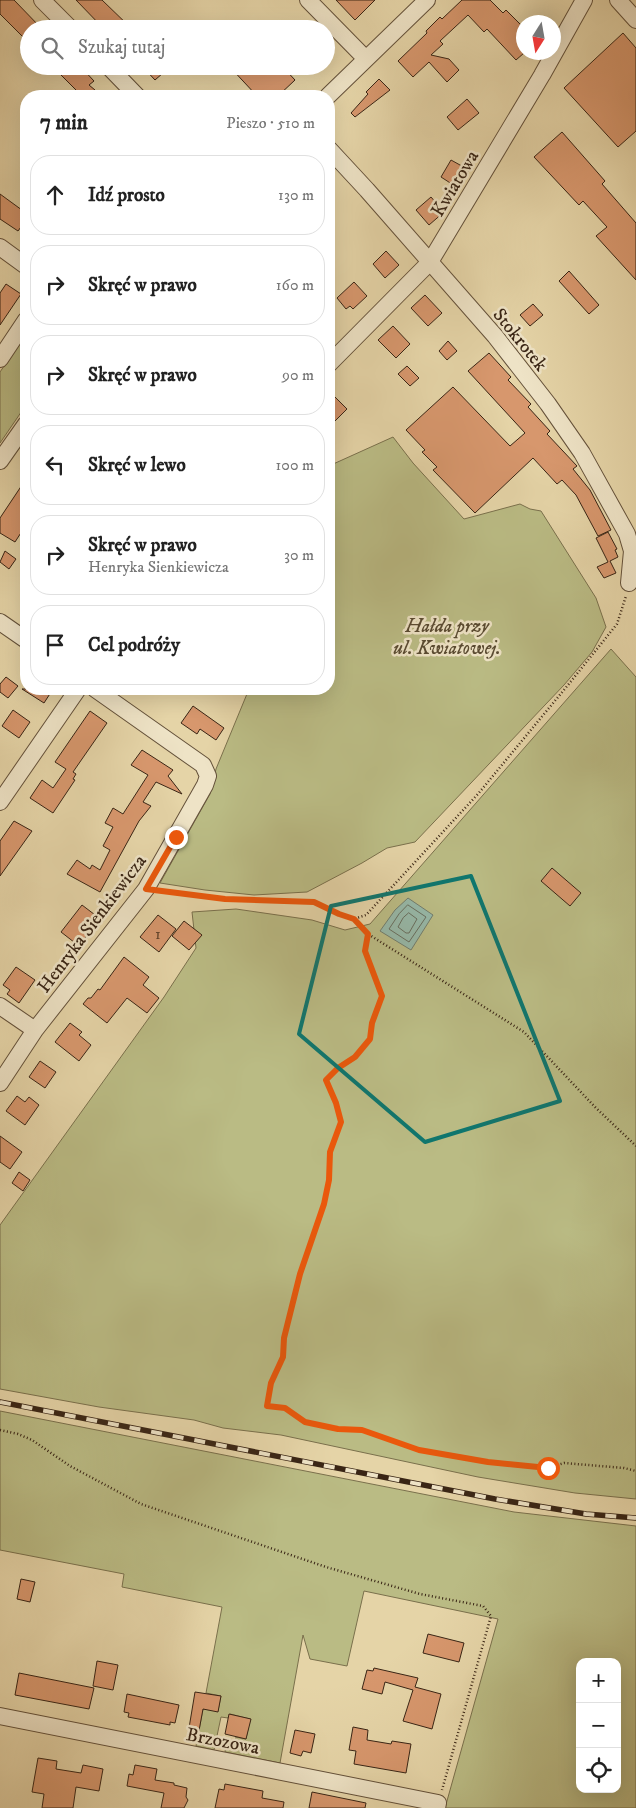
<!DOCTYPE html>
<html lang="pl">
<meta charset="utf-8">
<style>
:root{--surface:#fff;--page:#f6f6f6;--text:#222;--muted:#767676;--line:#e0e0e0}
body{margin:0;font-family:"IM FELL DW Pica",serif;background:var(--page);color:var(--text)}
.controls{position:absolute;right:15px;bottom:15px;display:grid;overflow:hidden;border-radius:10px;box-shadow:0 5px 20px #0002}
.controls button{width:45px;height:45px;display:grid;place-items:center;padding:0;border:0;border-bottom:1px solid var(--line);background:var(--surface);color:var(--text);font:25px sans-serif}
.compass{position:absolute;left:516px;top:15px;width:45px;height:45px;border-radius:50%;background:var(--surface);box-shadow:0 5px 20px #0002;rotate:191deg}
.stop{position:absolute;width:15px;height:15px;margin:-11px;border:4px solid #ea580c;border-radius:50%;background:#fff}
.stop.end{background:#ea580c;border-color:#fff;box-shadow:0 1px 5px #0008}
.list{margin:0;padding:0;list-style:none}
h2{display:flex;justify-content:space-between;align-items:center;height:65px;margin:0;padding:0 20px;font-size:21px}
h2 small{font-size:16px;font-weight:400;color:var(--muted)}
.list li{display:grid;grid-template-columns:32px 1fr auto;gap:15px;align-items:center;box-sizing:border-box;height:80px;margin:0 10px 10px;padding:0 10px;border:1px solid var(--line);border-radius:20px}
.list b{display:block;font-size:19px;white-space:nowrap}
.list p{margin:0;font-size:16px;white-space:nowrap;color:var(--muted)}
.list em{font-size:16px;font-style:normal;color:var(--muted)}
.icon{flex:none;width:28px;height:28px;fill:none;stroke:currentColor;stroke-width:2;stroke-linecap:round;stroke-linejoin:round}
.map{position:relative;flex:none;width:636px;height:1808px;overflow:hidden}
.search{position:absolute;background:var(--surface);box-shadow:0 5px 20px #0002;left:20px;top:20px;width:315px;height:55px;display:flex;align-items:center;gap:12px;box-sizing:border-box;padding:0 18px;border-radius:28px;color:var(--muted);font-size:19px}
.panel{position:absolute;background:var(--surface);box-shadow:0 5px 20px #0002;left:20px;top:90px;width:315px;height:605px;border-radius:20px}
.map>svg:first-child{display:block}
.green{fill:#babb84;stroke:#7a704c;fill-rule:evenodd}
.water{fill:#96b8a8;stroke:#717d6d}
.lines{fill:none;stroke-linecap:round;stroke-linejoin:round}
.shore{stroke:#686e5e;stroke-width:1}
.building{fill:#d7976d;stroke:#392515}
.street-casing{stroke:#64513a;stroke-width:18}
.path{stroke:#392515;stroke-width:2.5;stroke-dasharray:1 2.5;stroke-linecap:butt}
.street{stroke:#eee3c6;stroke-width:16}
.rail-casing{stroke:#392515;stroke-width:5.5}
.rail{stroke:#eee3c6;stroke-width:4;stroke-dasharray:11;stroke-linecap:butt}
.route{stroke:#ea580c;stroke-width:6}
.marked{fill:none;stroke:#0f766e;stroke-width:4;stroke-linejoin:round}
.labels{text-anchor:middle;stroke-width:5;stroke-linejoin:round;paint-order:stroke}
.number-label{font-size:16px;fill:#60422b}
.street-label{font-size:19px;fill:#392515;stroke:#eee3c6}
.park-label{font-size:19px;font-style:italic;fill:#594a31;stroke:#eee3c6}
</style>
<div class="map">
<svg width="636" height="1808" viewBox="0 0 636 1808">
<rect width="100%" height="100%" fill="#e5d4a7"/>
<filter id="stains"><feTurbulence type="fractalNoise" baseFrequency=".004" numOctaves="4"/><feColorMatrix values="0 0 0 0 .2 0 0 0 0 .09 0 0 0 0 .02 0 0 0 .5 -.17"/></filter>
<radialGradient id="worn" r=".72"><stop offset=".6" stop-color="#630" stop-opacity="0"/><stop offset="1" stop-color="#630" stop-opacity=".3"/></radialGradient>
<path class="green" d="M26,334V405L0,443V372Z
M393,437L413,463L464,519L520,504L530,509L541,511L596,598L606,627L592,652L564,685L415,842L387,848L362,863L307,892L254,895L205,890L160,883L210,794L216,769L249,689H329V463L331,465Z
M611,649L636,677V1499L575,1493L478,1477L281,1435L223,1428L194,1420L99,1407L0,1389V1225L164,997L196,948L192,912L236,909L312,920L345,930L370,924Z
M0,1411L514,1512L636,1526V1808H445L498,1619L364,1591L347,1666L310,1659L303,1635L280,1763L225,1752L227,1739L235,1741L236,1737L246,1739L250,1719L230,1714L228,1718L221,1717L214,1750L196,1746L203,1709L218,1711L221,1696L206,1693L222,1607L122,1587L124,1574L0,1550ZM580,1662H617V1789H580Z"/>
<path class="water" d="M408,898L433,915L411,950L380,931L395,910Z"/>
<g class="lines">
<path class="shore" d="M408,905L426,917L409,942L389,929L399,914Z
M409,913L417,919L409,933H406L398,927L403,918Z"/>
</g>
<path class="building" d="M0,0H14L42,29H29V43L0,14Z
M76,0H102L132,29H104Z
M336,0H375L355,20Z
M462,0H490L503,13L506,10L524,28V53L516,60L487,29L484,32L468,15L440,41L443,44L431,55L449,59L459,70L447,82L429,62L413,77L398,61L427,33L426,31L440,17L442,19Z
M623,33L636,48V131L618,147L564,88Z
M70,66H80L94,81L89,85L95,90L89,96H82L61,75Z
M142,66H171L155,80Z
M229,66H282L295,80L278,96H257Z
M379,79L390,90L355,117L351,113L368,94L366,92Z
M467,99L479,113L458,130L447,117Z
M562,132L605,181L602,184L636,223V280L596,236L607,227L583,201L579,205L534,157Z
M451,160L469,170L458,188L441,177Z
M0,194L26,213V220L18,231L0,219Z
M431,197L444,212L429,225L416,210Z
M386,251L399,265L385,278L373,264Z
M569,271L599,305L589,314L559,281Z
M354,282L367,296L353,309L350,306L346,309L337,298Z
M6,284L21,294L0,325V293Z
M425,295L442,313L428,326L411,308Z
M533,304L543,315L530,326L520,315Z
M393,326L410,344L396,358L378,340Z
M448,341L457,351L447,360L439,351Z
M489,353L511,377L508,380L531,404L528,407L550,431L547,434L577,466L573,469L590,490L611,530L598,536L576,495L562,480L557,484L533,458L475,513L433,470L437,467L422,452L425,450L406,430L453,387L510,446L525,433L468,371Z
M407,366L419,378L410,386L398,374Z
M329,391L347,409L329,427Z
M26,479V525L15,542L0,533V518Z
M608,532L617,549L615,550L618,557L610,561L616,573L604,578L597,567L608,562L596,538Z
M5,551L16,559L9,569L0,562Z
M6,677L18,686L8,698L0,692V684Z
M22,689H53L44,703Z
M193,706L224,728L216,740L200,729L197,734L181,723Z
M13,710L30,722L19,738L2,726Z
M90,711L107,723L73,772L76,774L73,779L75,780L53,813L30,798L42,780L53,788L66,769L55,762Z
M142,750L173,770L168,776L182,794L156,782L143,802L151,806L139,821L100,892L67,874L77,860L90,869L92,865L100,870L110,850L103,846L113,827L105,823L113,808L123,814L148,775L131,765Z
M14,821L32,831L0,876V841Z
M552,868L581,893L570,906L541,881Z
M82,905L103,921L94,932L91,930L79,946L61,932Z
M158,915L176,929L159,952L140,937Z
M184,921L202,935L189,950L172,936Z
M124,957L149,977L143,985L159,998L147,1013L127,998L107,1023L83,1004L88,998H91L98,989L100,990Z
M16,967L35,980L19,1003L7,994L10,990L3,985Z
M70,1023L82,1032L79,1035L91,1045L79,1061L55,1042Z
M40,1061L56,1072L45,1088L29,1077Z
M17,1096L25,1102L29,1097L39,1105L25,1125L6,1111Z
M0,1136L22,1152L10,1169L0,1162Z
M19,1172L30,1180L23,1191L12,1183Z
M21,1579L35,1582L30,1602L17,1599Z
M428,1634L464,1643L459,1662L423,1653Z
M97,1661L118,1665L113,1690L93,1686Z
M374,1668L418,1678L415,1687L441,1694L432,1729L403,1721L413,1690L385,1682L382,1694L362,1689L367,1670L373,1671Z
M19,1673L94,1688L89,1709L15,1695Z
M195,1692L221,1696L218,1712L203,1709L198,1736L188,1734Z
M127,1694L179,1705L175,1723L170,1722V1725L128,1717L129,1713L124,1712Z
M229,1714L251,1719L246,1739L225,1734Z
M353,1727L368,1730L367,1740L391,1744L392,1741L411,1744L406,1773L354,1764L356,1751L349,1750Z
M295,1730L315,1734L311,1753L303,1751L301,1756L290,1753Z
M38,1758L57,1761L56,1769L81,1773L83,1765L103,1769L99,1791L76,1787L73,1808H42L44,1794L32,1792Z
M135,1765L157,1769L155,1780L174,1783V1785L187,1788L186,1797L188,1800L184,1808H161L164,1793L127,1786L129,1774L133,1775Z
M225,1784L263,1791L262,1798L284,1802L283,1808H215L219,1789L224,1790Z
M312,1792L366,1803L365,1808H309Z"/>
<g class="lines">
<defs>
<path id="street" d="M42,0L71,29
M308,0L366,59
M618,0L636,20
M108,66L137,96
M328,96L427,0
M329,149L367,190L495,336L548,404L582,453L627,534L632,551L629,583
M0,247L26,266
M0,359L26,320
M329,364L430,262L542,75L584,0
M0,461L26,424
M0,622L26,640
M0,802L78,689
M0,1006L35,1030
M0,1083L35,1030L146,889L205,785L208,776L203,765L95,689
M0,1716L438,1803L437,1808"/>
</defs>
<use href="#street" class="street-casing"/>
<path class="path" d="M163,891L225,899L314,902L339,914L354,919L366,915L478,794L568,685L617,624L626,596
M354,919L368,934L524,1032L595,1107L636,1146
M368,934L365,951L382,996L372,1023L370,1039L355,1057L338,1067L326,1080L336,1103L341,1122L330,1152L329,1179L324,1204L300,1274L284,1338L283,1357L271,1383L267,1406L285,1408L305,1422L338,1429L362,1430L419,1450L488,1462L548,1468L564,1463L624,1468L636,1471
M0,1430L18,1434L32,1440L70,1466L141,1504L326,1567L420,1594L483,1606L491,1616L442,1790"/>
<use href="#street" class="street"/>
<defs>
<path id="rail" d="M0,1402L495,1499L586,1514L636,1518"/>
</defs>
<use href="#rail" class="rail-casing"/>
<use href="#rail" class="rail"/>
</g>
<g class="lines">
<path class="route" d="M176,837L146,889L225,899L314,902L339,914L354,919L368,934L365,951L382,996L372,1023L370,1039L355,1057L338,1068L326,1080L336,1103L341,1122L330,1152L329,1180L324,1204L300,1274L284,1338L283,1357L271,1383L267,1406L285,1408L305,1422L338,1429L362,1430L419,1450L488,1462L548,1468"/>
</g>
<path class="marked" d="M471,876L560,1101L425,1142L299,1034L331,906Z"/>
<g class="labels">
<g class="number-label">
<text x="158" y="939">1</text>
</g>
<g class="street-label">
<text transform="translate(454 183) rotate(-59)" y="7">Kwiatowa</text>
<text transform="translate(521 339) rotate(51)" y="7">Stokrotek</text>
<text transform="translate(91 923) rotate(-53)" y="7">Henryka Sienkiewicza</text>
<text transform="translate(223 1740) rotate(11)" y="7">Brzozowa</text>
</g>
<g class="park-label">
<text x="447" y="632">Hałda przy<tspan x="447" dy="22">ul. Kwiatowej.</tspan></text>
</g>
</g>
<rect width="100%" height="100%" filter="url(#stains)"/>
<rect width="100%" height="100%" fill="url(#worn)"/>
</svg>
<div class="controls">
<button>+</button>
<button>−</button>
<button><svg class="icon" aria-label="locate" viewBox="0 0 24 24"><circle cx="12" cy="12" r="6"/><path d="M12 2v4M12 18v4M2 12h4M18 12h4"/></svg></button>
</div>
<svg class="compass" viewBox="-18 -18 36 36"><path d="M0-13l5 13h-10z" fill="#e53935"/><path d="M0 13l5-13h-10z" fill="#767676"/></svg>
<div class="stop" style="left:548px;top:1468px"></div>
<div class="stop end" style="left:176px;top:837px"></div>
<div class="search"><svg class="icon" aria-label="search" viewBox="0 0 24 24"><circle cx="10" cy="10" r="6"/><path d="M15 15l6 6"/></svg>Szukaj tutaj</div>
<section class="panel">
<h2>7 min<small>Pieszo · 510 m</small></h2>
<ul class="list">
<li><svg class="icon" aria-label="ahead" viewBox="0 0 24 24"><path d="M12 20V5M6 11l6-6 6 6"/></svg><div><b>Idź prosto</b></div><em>130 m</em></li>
<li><svg class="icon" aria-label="right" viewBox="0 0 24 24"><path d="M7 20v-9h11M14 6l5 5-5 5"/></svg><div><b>Skręć w prawo</b></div><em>160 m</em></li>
<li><svg class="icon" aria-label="right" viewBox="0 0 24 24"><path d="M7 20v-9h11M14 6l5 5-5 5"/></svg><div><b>Skręć w prawo</b></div><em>90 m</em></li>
<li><svg class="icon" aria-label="left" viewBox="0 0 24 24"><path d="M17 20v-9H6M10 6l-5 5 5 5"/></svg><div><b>Skręć w lewo</b></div><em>100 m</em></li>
<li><svg class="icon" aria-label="right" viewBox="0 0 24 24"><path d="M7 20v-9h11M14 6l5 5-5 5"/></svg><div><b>Skręć w prawo</b><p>Henryka Sienkiewicza</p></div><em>30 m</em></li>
<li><svg class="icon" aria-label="arrive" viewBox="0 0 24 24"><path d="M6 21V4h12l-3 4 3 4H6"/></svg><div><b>Cel podróży</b></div></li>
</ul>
</section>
</div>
